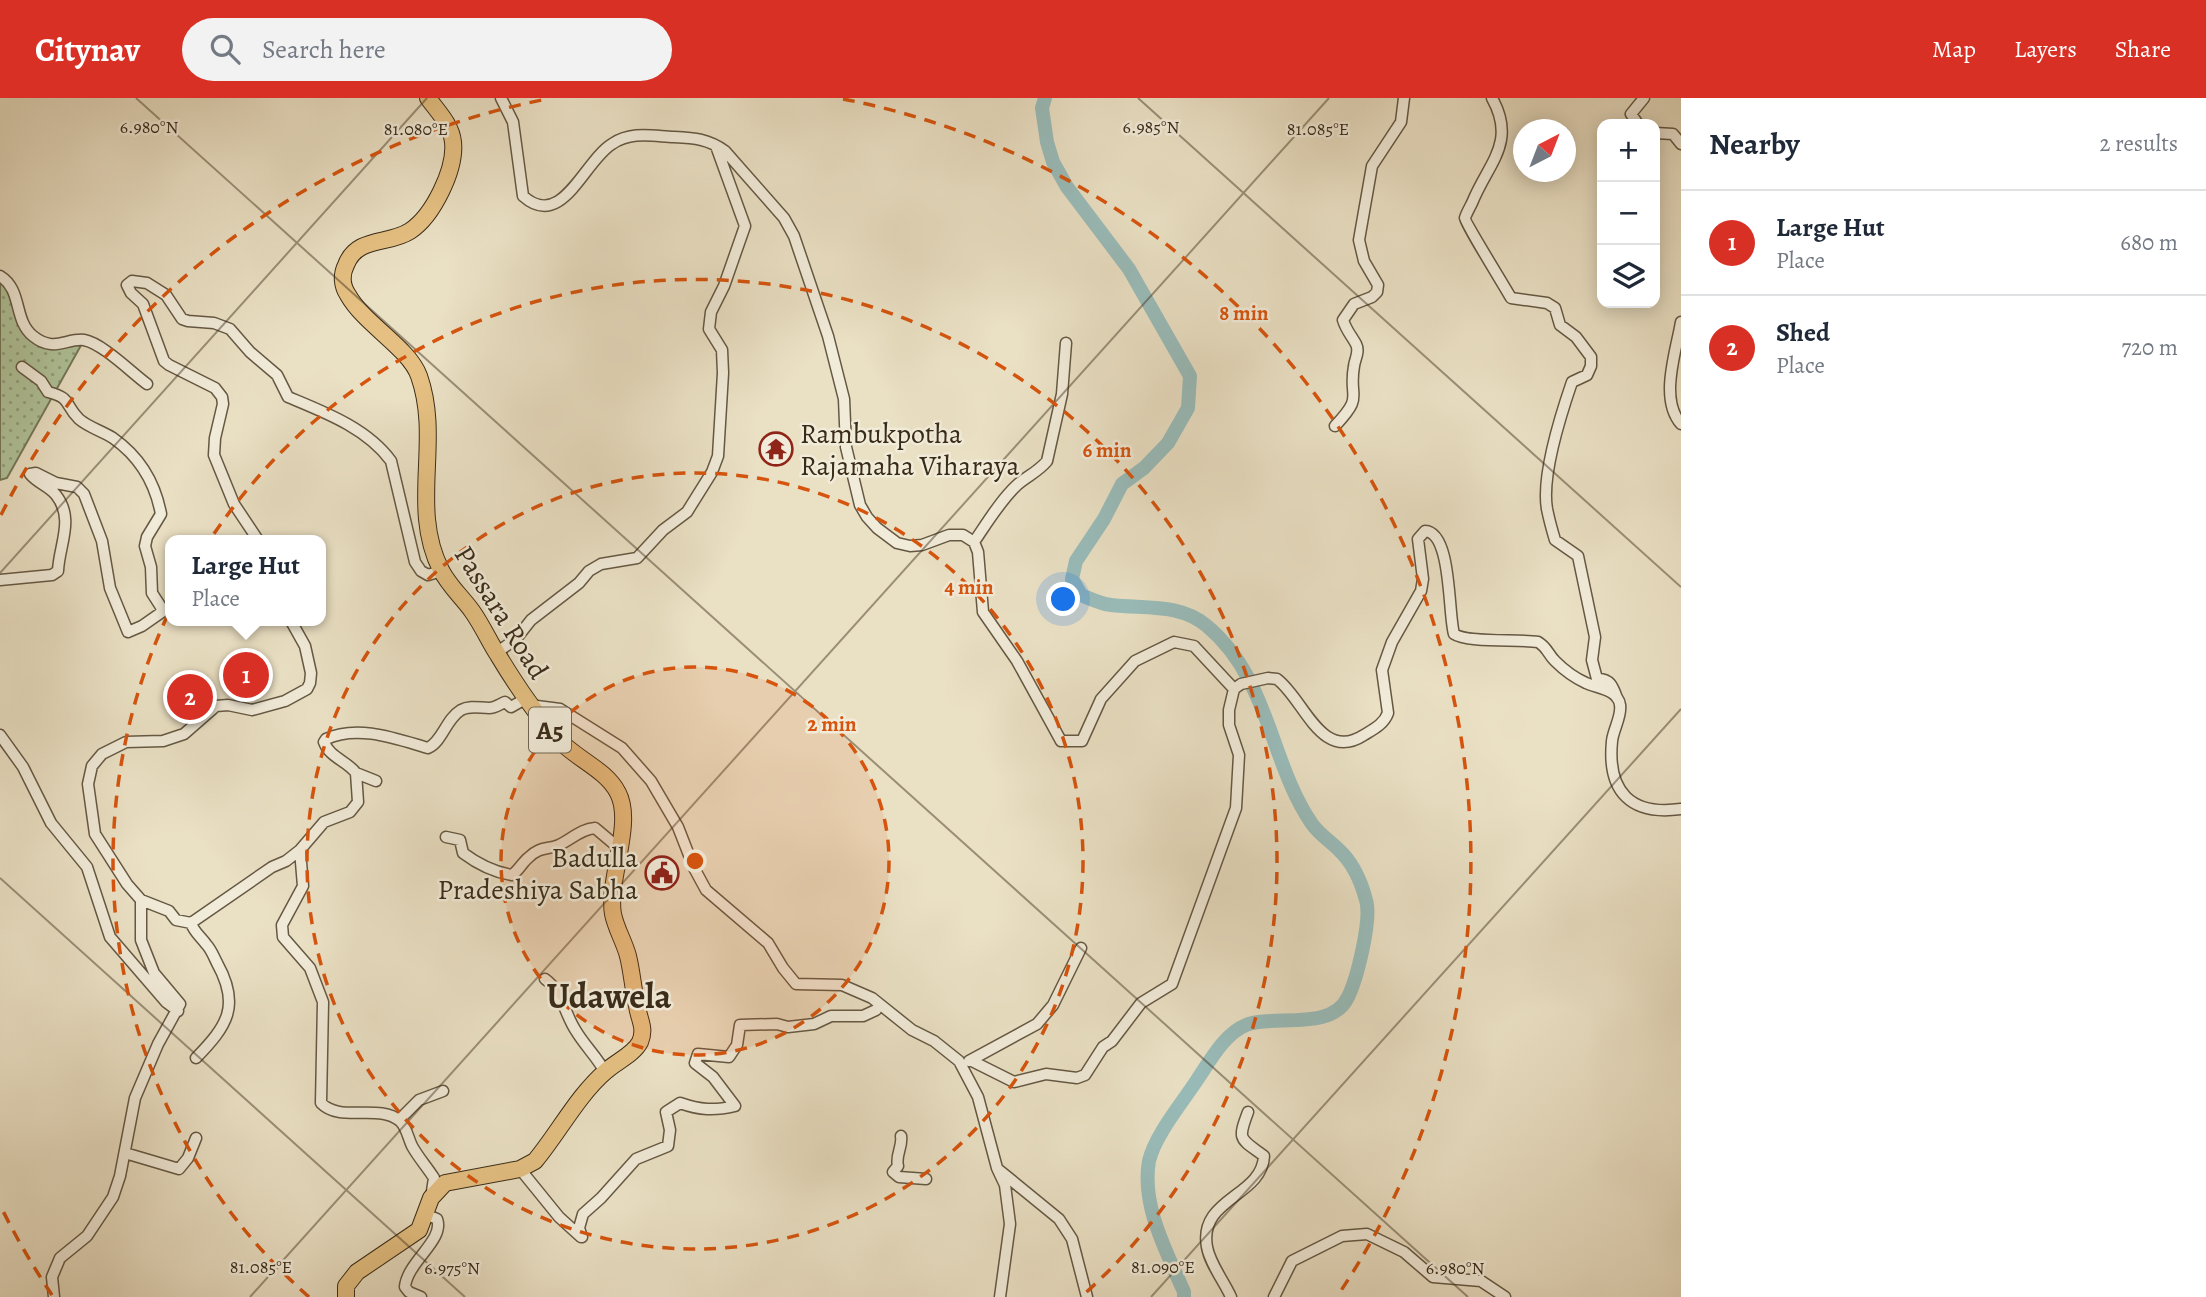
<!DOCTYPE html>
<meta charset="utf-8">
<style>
:root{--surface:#fff;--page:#f2f2f3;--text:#1f2937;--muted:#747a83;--line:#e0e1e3;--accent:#d93025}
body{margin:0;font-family:Alegreya,serif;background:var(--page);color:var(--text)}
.controls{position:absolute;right:21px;top:21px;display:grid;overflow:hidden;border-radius:14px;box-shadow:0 4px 18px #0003}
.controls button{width:63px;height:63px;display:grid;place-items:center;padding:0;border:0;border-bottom:2px solid var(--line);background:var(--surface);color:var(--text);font:35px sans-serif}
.compass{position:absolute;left:1513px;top:21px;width:63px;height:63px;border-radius:50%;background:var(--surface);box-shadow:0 4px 18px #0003;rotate:42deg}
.you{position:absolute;left:1064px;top:502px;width:24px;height:24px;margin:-18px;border:5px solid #fff;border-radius:50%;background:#1a73e8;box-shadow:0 0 0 10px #1a73e833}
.badge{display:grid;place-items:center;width:46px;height:46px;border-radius:50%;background:var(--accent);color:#fff;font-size:23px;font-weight:700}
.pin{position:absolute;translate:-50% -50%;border:4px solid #fff;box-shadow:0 2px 7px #0006}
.popup{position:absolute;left:165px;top:437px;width:161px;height:91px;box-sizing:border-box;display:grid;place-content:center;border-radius:14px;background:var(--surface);filter:drop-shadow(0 2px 5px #0005);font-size:23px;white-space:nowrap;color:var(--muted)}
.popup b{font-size:26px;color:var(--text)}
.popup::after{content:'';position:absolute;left:50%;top:100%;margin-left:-14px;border:14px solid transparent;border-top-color:var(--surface)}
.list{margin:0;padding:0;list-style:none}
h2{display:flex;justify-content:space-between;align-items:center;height:91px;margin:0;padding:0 28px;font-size:30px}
h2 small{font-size:23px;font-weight:400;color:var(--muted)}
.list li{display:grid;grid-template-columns:46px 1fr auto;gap:21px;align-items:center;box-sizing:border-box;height:105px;padding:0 28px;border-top:2px solid var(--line)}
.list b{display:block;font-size:26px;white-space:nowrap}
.list p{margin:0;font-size:23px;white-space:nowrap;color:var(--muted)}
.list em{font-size:23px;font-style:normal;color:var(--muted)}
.icon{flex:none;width:38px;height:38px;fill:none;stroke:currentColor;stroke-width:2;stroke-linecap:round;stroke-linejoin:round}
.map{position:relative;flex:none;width:1681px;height:1199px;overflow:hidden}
header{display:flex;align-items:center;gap:42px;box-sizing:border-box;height:98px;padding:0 35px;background:var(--accent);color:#fff}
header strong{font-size:33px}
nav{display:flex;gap:38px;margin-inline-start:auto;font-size:24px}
.search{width:490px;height:63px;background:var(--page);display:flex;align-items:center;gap:18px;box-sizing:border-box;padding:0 24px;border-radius:38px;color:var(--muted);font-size:26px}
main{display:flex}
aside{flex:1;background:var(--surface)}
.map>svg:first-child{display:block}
.grass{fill:url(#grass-dots);stroke:#747759;stroke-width:2}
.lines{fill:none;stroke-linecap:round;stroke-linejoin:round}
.river{stroke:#99bcba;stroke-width:14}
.minor-casing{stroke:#655843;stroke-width:13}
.highway-casing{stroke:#392b18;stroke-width:18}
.minor{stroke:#f1ebd9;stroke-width:10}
.highway{stroke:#e5c082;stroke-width:16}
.ticks{fill:none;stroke:#392b18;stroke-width:2;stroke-opacity:0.45}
.ring{fill:none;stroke:#d6540d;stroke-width:3.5;stroke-dasharray:12 9}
.labels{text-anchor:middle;stroke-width:5;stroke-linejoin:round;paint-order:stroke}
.shield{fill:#f1ebd9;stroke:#706552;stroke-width:2}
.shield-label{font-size:26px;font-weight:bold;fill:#392b18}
.poi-label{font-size:28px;fill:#392b18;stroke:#f1ebd9;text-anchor:start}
.street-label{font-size:28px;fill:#392b18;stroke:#f1ebd9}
.district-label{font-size:35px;font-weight:bold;fill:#392b18;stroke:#f1ebd9}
.ticks-label{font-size:18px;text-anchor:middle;fill:#392b18;stroke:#f1ebd9;stroke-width:5;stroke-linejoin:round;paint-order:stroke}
.centre{fill:#d6540d;stroke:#f1ebd9;stroke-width:3.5}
.ring-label{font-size:21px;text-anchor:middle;font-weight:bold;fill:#d6540d;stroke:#f1ebd9;stroke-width:5;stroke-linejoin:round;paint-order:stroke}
</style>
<header>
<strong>Citynav</strong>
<div class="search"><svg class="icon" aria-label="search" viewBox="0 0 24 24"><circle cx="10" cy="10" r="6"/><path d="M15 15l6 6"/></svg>Search here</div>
<nav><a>Map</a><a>Layers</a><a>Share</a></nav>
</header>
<main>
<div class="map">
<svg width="1681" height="1199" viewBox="0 0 1681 1199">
<defs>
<pattern id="grass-dots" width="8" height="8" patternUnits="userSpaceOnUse" patternTransform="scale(1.75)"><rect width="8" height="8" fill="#b0c39a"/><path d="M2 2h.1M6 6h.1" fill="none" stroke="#909f7d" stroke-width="1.8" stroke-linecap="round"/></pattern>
</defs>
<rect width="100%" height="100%" fill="#eae0c4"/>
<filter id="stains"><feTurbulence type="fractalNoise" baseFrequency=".00286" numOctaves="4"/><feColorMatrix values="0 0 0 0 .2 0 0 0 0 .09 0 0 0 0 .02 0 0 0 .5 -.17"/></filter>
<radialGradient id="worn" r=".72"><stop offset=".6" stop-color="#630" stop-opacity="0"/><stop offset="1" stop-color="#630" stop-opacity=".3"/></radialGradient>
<path class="grass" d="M0,178L20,217L43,245L84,242L7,380L0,382Z"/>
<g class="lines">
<path class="river" d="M1045,0L1042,10L1047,44L1053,64L1067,89L1129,171L1190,278L1188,310L1168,345L1144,370L1122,386L1104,421L1076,463L1072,481L1081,497C1091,501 1101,506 1111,507C1145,511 1180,505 1207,528C1270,581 1269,663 1312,726C1319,736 1330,743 1339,752C1353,765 1361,783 1366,802C1372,821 1357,881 1348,899C1332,934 1274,916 1246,927C1224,936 1210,963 1197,982C1182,1005 1155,1037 1149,1063C1141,1108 1167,1154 1184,1194V1199"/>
<defs>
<path id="minor" d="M501,0L513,24L523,98C562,133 584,63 612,46C631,33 652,38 674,39C695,40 708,41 725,53L784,120L794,138L828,238L844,301L846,349L860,407L867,419L877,430L897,445L910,448L922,447L949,437H963L974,444L978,454L983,514L1017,563L1061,643H1082L1101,601L1135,563L1174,544L1194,548L1234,591
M1492,0C1517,45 1488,65 1472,105C1470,109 1466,116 1465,120C1465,125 1505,189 1511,200L1547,205L1555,210L1560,227L1576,239L1591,259V268L1587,277L1572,284C1561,316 1541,377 1547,411C1549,421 1552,432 1555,442L1578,458L1595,539L1592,562L1597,581C1610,580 1613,589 1617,600
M1638,26L1631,16L1644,0
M1655,35L1673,36L1681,46
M0,178C23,192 13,222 33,238C54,255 66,240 84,242C102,245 132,275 147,286
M1681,224C1676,254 1659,301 1681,326
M1335,328C1365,296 1348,302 1354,268C1355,260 1360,254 1356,246C1351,237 1346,232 1343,222L1354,206L1372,199L1377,194L1378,187L1364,163L1359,142L1372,68L1401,24L1404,0
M258,442L234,406L214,357L215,340L223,306L222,299L215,290L169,267L164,263L143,206L131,195L127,187L132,183L147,185L166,197L182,221L188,223L214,225L230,231L250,254L277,277L288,299C324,314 367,330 391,363L415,464L421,473L428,477L441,473
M974,444C987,425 1000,403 1017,387C1027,378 1038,374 1047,363L1062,296L1066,245
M0,482L52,477L58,473C59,447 75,421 56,397C49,388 37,385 30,376L36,375L56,385L77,389L84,396L102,443L110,490L128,534L142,528L162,514L161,509L152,495L151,469L145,448L147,439L161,416C155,384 140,359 113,340C102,333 88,329 79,321C64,306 72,300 48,294L41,283L22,269
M496,555L516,541L531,522L579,485L589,473L601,466L637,460L663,432L687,414L712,374L718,358L723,275L722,252L709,231L711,214L724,188L745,128L716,48
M529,607L560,611L622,650L651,683L678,729L694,770L706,792L768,845L783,870L796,886L842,887L872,900L912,932L934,943L959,963L978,999L997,1070L1005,1087L1010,1126L1000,1199
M0,637L23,669L51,725L87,769L110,839L166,904L178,913
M356,675C346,662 330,660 324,644L326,641C358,626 397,641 428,650C442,644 446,621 461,612C470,607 480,610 489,610C495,610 500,606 505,604L511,609L525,601
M376,683L356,675L358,704L350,714L324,724L300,752L303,788L282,827L283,839L310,870L323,904L321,1005C340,1025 379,1005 400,1023C407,1030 408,1040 412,1048C418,1059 427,1069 434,1080L431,1100
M446,739L460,742L463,755C479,767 493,774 512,777C519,772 522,765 528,760C540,748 547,752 559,747C572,741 581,731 595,730L614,746L619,753
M141,802L169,813L176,822L191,825L272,769L286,763L300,752
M191,825C194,834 200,838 206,846C211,851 214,859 217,865C241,908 227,928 196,960
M545,881C563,894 564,915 576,933C585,948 597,959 605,974
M969,963L1037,926L1053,907L1081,850
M972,963L1014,984L1046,976L1077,980L1085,977L1103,949L1112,943L1141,905L1172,886L1236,710L1239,657L1229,627V612L1234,591L1241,586L1268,580L1277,581C1304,601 1321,665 1364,637C1374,631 1384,626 1388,615L1382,572L1392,544L1421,493L1423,481L1418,441L1425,433C1452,434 1448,516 1454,536C1467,545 1518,541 1538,544C1547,549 1548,556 1555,563C1563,571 1575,580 1586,585C1596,590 1618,591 1620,607C1622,618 1613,632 1612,643C1607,694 1631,718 1681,711
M399,1022L419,1002L443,993
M901,1038C903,1049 895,1057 898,1068L893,1074L899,1079L926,1081
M125,1055L179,1071L188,1060L196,1040
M520,1071L559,1119L581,1139
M999,1072L1059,1121L1072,1141L1087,1199
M582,1139L579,1130L583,1116L601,1100L636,1061L668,1048L670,1032L666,1014L680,1005C700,1012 714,1013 735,1008L713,979L695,965L698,956L729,959L737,947L740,927L777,926L788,929L814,926L831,918H863L876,912
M54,1199L52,1179L60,1160L87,1138L113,1099L120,1078L135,1000L158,946L180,906L154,875L141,842V802L127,786L95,736L88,686L92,668L102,656L126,644L163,643L184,636L216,608L228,607L252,612L285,603L307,591L310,585L311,575L305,548L291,523
M421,1199L409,1194L405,1189C407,1164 445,1142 437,1121L425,1116
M1231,1199C1224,1183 1210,1166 1207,1149C1198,1100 1262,1099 1264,1058C1240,1040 1237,1043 1248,1014
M1274,1199L1292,1163L1342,1138L1367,1136L1404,1154L1433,1179L1481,1183L1505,1199"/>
<path id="highway" d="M346,1199V1188L357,1174L419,1132L431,1100L445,1085L520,1071L535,1063C559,1034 578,997 606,973C616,964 634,956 640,944C646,930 639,922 637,908C633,891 632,874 628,858C624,843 616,831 613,816C607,783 634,725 618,695C606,671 574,660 557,640C534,614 516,587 498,557C489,543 482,527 472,513C462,499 449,488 441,472C409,409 442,343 419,278C409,250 365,227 348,197C342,188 341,177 346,167C357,138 389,147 410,133C433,118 456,71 453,44C451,26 438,14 428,0"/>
</defs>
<use href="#minor" class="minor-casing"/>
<use href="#highway" class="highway-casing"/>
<use href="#minor" class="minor"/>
<use href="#highway" class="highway"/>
</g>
<path class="ticks" d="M136,0L1468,1199M1138,0L1681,489M0,475L427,0M0,780L465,1199M250,1199L1329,0M1151,1199L1681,611"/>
<circle cx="695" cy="763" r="194" fill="#d6540d" fill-opacity=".12"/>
<g class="ring">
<circle cx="695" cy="763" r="194"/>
<circle cx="695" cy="763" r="388"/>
<path d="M309 1199A582 582 0 1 1 1081 1199"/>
<path d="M52 1197A776 776 0 0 1 1 1109M1 417A776 776 0 0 1 547 1M843 1A776 776 0 0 1 1338 1197"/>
</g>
<defs>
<symbol id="temple-ring" viewBox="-11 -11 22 22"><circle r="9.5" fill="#f1ebd9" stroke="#8f2418" stroke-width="1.5"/><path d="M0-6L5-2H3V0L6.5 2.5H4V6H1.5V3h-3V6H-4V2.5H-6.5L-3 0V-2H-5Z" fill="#8f2418"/></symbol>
<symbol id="civic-ring" viewBox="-11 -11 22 22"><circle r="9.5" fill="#f1ebd9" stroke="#8f2418" stroke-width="1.5"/><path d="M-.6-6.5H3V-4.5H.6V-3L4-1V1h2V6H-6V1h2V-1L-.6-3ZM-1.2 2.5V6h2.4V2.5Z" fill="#8f2418"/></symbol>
</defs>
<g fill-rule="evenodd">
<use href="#temple-ring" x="757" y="332" width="38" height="38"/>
<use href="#civic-ring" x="643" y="756" width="38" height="38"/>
</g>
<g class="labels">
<rect class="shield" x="529" y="609.5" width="42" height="45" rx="5"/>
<g class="shield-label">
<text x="550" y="641">A5</text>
</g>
<g class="poi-label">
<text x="800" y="345">Rambukpotha<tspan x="800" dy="32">Rajamaha Viharaya</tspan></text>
<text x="638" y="769" text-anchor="end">Badulla<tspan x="638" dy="32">Pradeshiya Sabha</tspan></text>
</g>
<g class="street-label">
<text transform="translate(502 514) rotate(58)" y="10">Passara Road</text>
</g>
<g class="district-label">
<text x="609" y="910">Udawela</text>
</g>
</g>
<g class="ticks-label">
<text x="149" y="35">6.980°N</text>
<text x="1151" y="35">6.985°N</text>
<text x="416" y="37">81.080°E</text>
<text x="1318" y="37">81.085°E</text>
<text x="261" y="1175">81.085°E</text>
<text x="1163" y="1175">81.090°E</text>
<text x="452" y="1176">6.975°N</text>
<text x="1455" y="1176">6.980°N</text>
</g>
<circle cx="695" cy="763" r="10" class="centre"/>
<g class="ring-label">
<text x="1244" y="222">8 min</text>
<text x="1107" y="359">6 min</text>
<text x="969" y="496">4 min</text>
<text x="832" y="633">2 min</text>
</g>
<rect width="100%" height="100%" filter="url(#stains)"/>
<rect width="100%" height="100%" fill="url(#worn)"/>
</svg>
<div class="controls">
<button>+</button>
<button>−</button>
<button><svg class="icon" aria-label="layers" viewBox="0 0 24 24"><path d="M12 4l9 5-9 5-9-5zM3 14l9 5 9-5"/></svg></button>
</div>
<svg class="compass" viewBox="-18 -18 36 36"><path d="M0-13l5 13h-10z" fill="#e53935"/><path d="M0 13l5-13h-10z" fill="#747a83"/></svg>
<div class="you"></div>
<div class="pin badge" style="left:246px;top:577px">1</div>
<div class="popup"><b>Large Hut</b>Place</div>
<div class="pin badge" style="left:190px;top:599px">2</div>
</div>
<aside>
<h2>Nearby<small>2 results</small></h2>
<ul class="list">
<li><span class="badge">1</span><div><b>Large Hut</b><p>Place</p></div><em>680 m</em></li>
<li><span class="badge">2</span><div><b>Shed</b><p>Place</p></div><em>720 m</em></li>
</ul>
</aside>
</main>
